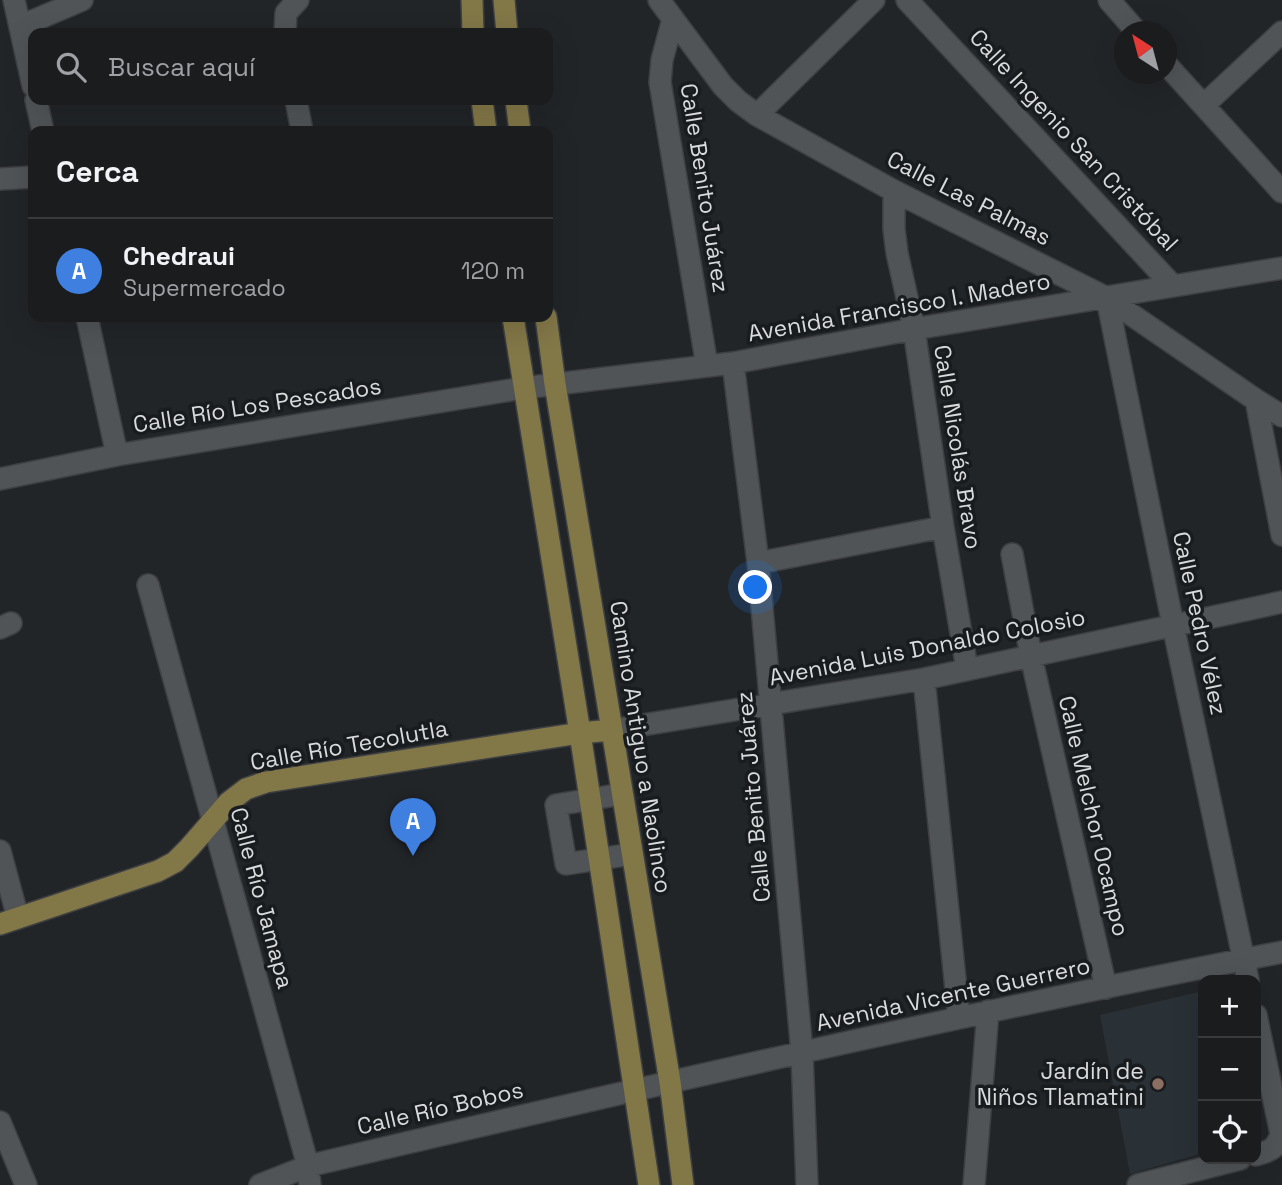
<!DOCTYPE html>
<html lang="es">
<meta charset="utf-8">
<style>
:root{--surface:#1a1c1e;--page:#27292b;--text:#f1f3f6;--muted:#9fa1a4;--line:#383a3c;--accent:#93b7fd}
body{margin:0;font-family:"Space Grotesk",sans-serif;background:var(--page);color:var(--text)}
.controls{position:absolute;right:21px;bottom:21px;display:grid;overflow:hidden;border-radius:14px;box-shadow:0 7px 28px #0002}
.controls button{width:63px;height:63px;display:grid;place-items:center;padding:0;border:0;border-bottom:2px solid var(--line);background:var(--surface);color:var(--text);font:35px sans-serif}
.compass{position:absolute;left:1114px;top:21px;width:63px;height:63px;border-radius:50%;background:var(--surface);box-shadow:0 7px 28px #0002;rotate:324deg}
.you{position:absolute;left:756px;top:588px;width:24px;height:24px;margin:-18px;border:5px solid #fff;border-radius:50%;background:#1a73e8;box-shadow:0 0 0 10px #1a73e833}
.badge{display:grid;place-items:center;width:46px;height:46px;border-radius:50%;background:var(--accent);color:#fff;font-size:23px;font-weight:700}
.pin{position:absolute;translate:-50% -58px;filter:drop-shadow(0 2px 4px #0008)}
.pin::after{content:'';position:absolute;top:37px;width:24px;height:21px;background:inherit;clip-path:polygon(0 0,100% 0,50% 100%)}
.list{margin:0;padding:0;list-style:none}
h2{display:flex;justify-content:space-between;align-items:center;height:91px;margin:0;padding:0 28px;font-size:30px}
h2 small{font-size:23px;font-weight:400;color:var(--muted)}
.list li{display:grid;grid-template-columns:46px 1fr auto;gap:21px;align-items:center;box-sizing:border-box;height:105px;padding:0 28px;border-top:2px solid var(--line)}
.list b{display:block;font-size:26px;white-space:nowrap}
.list p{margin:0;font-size:23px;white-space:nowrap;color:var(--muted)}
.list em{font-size:23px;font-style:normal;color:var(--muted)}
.icon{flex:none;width:38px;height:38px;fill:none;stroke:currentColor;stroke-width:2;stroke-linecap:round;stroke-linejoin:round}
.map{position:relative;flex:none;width:1282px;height:1185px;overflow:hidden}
.search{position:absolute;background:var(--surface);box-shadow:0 7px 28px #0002;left:28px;top:28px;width:525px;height:77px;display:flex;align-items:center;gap:18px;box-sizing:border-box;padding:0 24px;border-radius:14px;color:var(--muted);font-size:26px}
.panel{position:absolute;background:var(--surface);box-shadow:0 7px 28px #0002;left:28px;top:126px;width:525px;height:196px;border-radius:14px}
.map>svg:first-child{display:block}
.built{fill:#293036}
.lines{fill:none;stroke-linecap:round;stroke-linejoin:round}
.minor-casing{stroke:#3d3f42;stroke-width:24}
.major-casing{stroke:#3d3f42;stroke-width:24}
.minor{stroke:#505457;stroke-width:21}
.major{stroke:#827747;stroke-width:21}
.education-dot{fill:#8d6e63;stroke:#191c1e;stroke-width:2.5}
.labels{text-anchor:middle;stroke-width:7;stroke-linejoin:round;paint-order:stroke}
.street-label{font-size:23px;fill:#d8dadc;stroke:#191c1e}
.poi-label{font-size:23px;fill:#d8dadc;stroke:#191c1e;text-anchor:end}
</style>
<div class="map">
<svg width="1282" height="1185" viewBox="0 0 1282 1185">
<rect width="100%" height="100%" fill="#222528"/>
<path class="built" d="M1203,991V1153L1130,1174L1100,1015Z"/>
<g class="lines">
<defs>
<path id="minor" d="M14,0L33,86
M659,0L723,86L738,101L757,115L894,191L1107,298L1256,400L1282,416
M907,0L1173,286
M1109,0L1137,32
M673,19L662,60L660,82L707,366
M21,26L82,0
M285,33L286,13L298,0
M1166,64L1282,192
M36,100L43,131
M296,100L302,131
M1204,105L1282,32
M757,115L874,0
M0,179L33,177
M894,191V229L897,253L914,329L943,527L967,669
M1107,298L1173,625L1248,980
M87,317L117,455
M733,363L758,563L802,1053L807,1185
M1256,400L1282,535
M0,479L117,455L523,388L733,363L914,329L1282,268
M1012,554L1031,656L1106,988
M758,563L943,527
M148,585L308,1166L310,1185
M0,628L11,623
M924,679L959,1018
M612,730L924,679L1282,602
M622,794L556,805L566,864L632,854
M0,851L18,918
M1256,1015L1281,1134C1276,1149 1270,1151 1256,1155
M0,1122L26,1185
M260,1185L308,1166C632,1090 956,1015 1282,952
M974,1185L988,1011
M1138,1185L1240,1159"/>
<path id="major" d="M472,0L473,33
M504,0L507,33
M482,100L486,131
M516,100L520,131
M513,317L580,733L649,1185
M546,317L555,384L670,1082L683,1185
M0,924L158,871L175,862L189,848L229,802L246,789L266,782L580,733L612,730"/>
</defs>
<use href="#minor" class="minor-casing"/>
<use href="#major" class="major-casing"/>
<use href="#minor" class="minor"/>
<use href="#major" class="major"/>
</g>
<circle class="education-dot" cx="1158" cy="1084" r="7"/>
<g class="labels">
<g class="street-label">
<text transform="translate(1074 140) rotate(47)" y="8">Calle Ingenio San Cristóbal</text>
<text transform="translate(705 188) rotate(81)" y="8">Calle Benito Juárez</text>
<text transform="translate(969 198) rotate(27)" y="8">Calle Las Palmas</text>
<text transform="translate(899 307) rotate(-10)" y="8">Avenida Francisco I. Madero</text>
<text transform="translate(257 405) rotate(-9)" y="8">Calle Río Los Pescados</text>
<text transform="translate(958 447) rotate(81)" y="8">Calle Nicolás Bravo</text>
<text transform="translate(1200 623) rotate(78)" y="8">Calle Pedro Vélez</text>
<text transform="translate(927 647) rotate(-11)" y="8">Avenida Luis Donaldo Colosio</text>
<text transform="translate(349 745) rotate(-10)" y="8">Calle Río Tecolutla</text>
<text transform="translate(641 747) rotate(81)" y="8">Camino Antiguo a Naolinco</text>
<text transform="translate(753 797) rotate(-95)" y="8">Calle Benito Juárez</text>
<text transform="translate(1094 816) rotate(77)" y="8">Calle Melchor Ocampo</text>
<text transform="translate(262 898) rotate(75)" y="8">Calle Río Jamapa</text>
<text transform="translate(953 994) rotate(-12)" y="8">Avenida Vicente Guerrero</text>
<text transform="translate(440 1108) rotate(-13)" y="8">Calle Río Bobos</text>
</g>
<g class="poi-label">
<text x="1144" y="1079">Jardín de<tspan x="1144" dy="26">Niños Tlamatini</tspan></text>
</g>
</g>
</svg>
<div class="controls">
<button>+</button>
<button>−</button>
<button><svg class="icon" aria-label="locate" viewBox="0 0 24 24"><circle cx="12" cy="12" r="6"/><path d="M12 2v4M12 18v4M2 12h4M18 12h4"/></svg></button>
</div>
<svg class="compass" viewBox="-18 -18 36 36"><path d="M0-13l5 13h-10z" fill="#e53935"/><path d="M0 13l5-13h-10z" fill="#9fa1a4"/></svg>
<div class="you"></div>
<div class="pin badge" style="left:413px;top:856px;background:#3f7fe0">A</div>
<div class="search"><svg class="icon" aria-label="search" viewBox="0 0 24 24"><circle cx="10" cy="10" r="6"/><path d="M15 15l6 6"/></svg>Buscar aquí</div>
<section class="panel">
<h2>Cerca<small></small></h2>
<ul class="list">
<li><span class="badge" style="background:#3f7fe0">A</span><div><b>Chedraui</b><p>Supermercado</p></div><em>120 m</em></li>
</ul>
</section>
</div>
